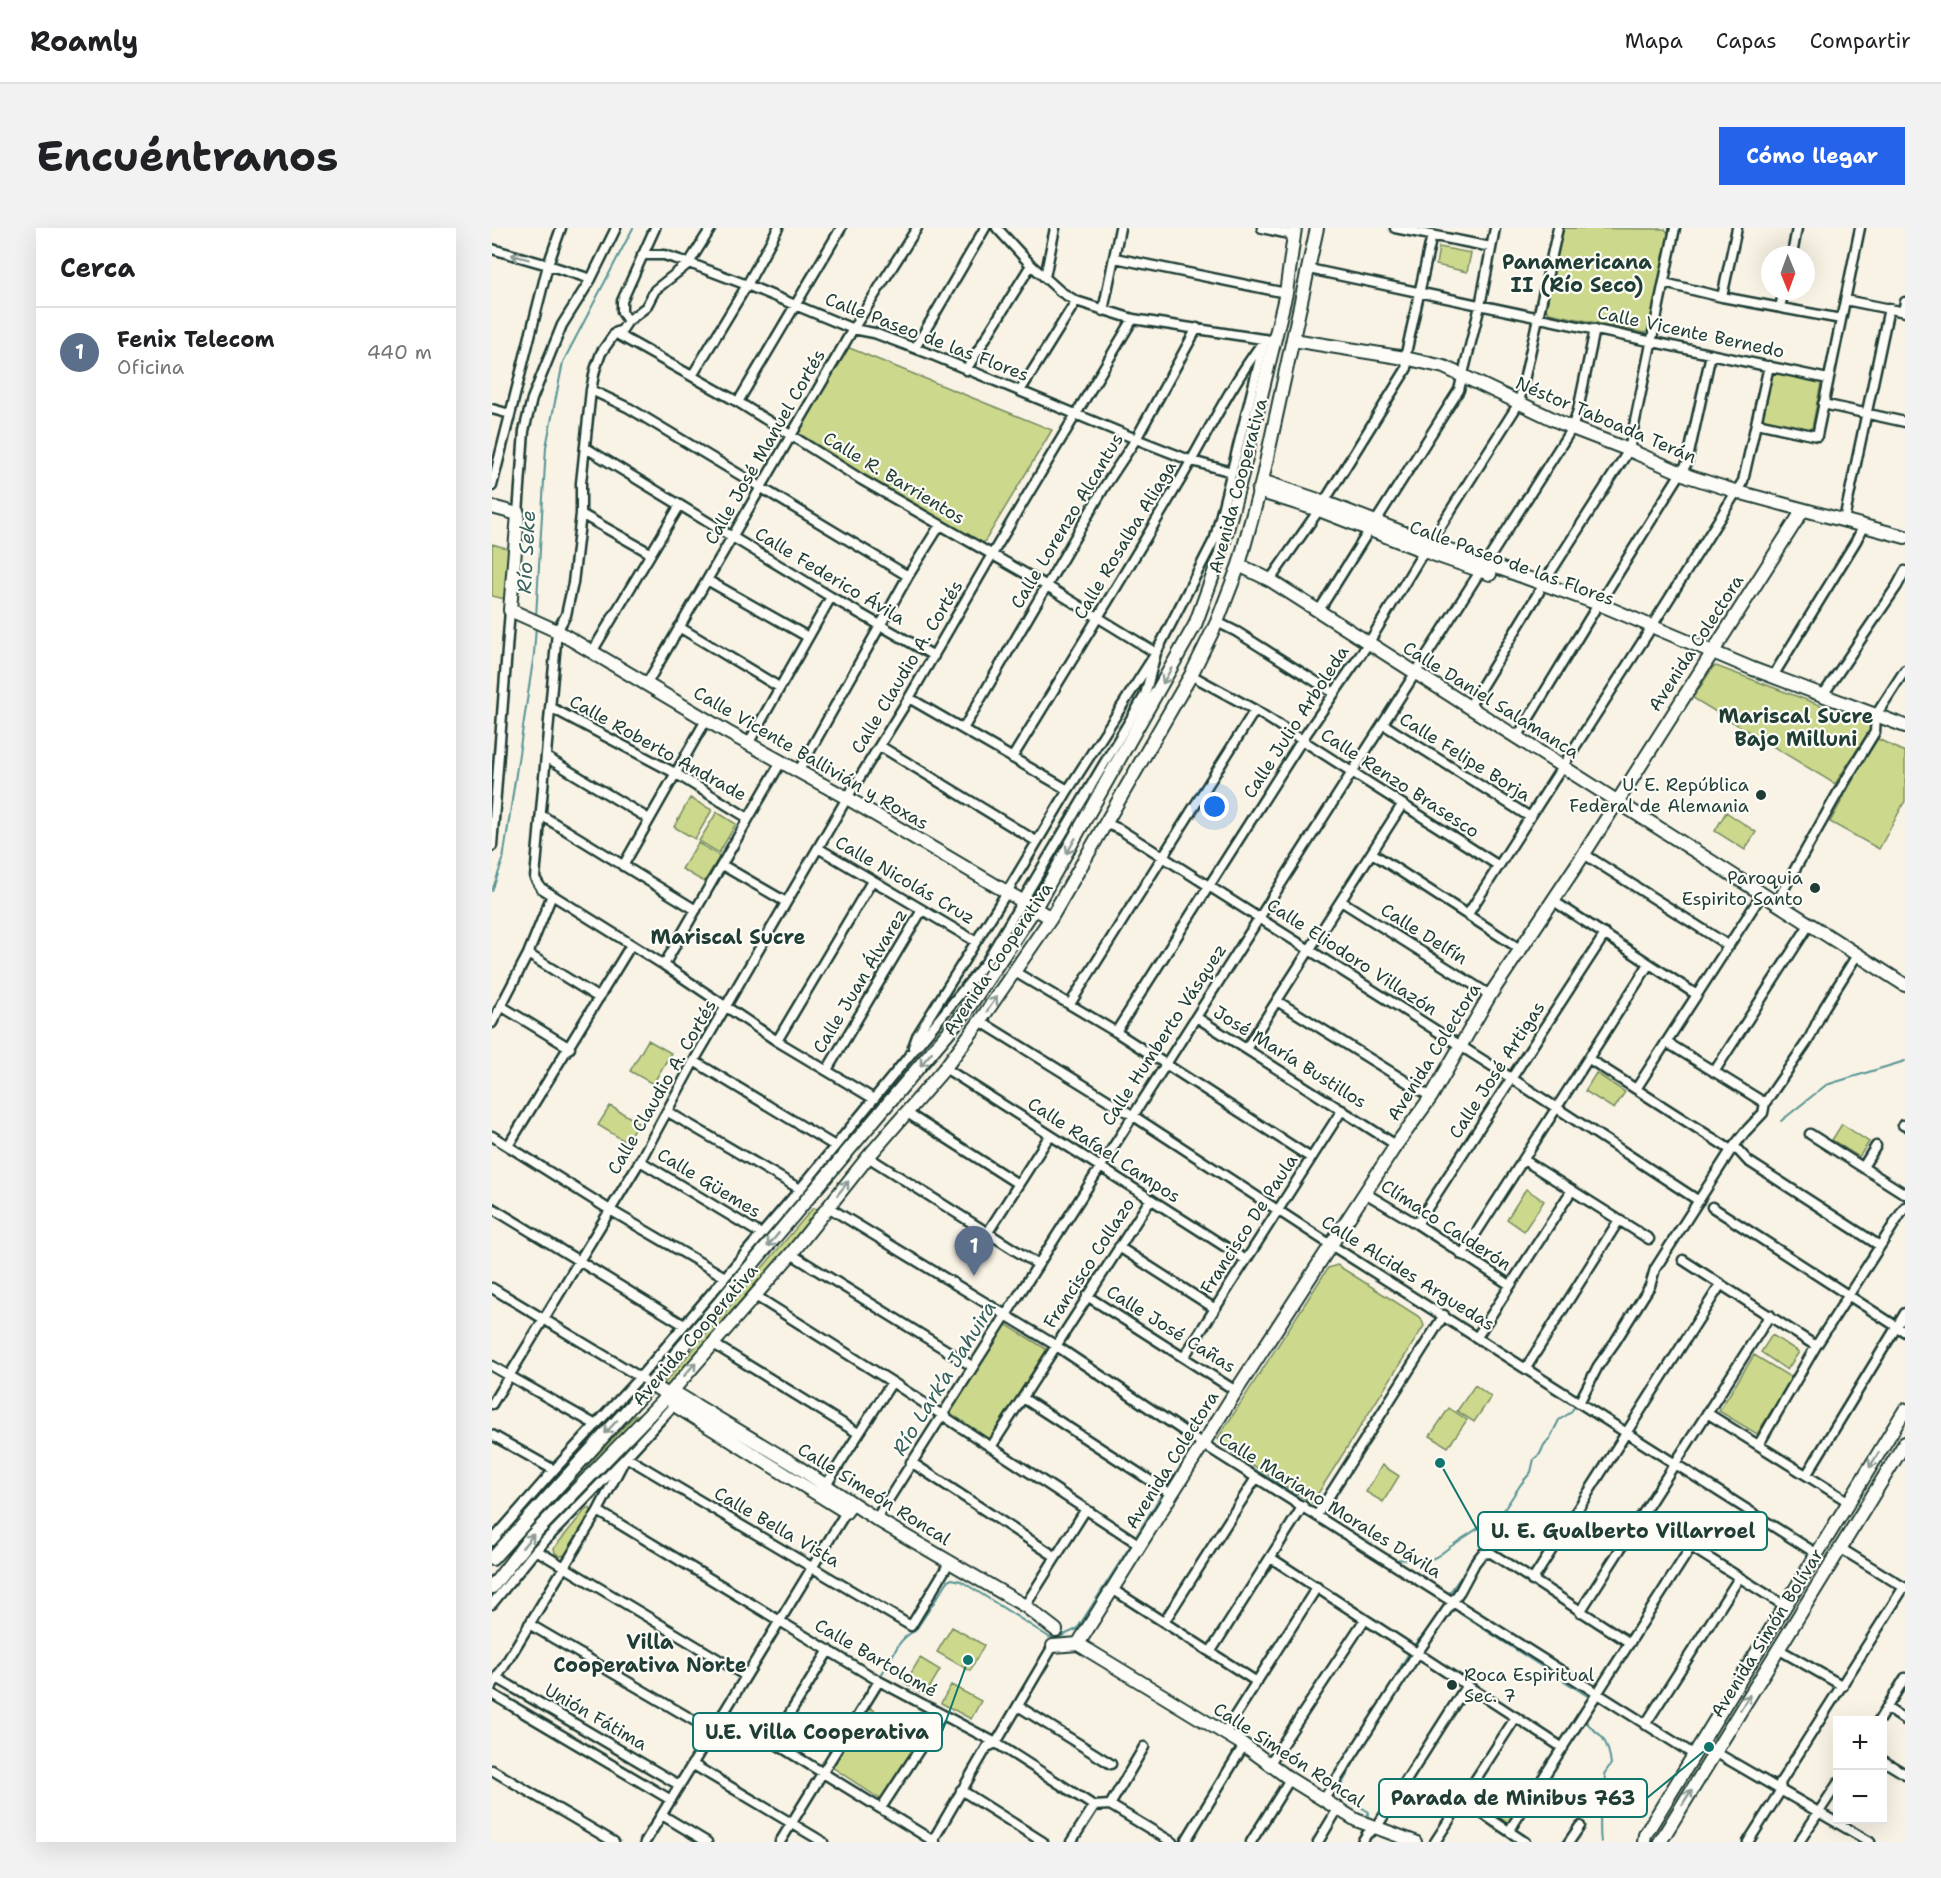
<!DOCTYPE html>
<html lang="es">
<meta charset="utf-8">
<style>
:root{--surface:#fff;--page:#f2f2f2;--text:#202124;--muted:#757577;--line:#e0e0e0;--accent:#2563eb}
body{margin:0;font-family:"Shantell Sans",sans-serif;background:var(--page);color:var(--text)}
.controls{position:absolute;right:18px;bottom:18px;display:grid;overflow:hidden;border-radius:0px;box-shadow:0 6px 24px #0002}
.controls button{width:54px;height:54px;display:grid;place-items:center;padding:0;border:0;border-bottom:2px solid var(--line);background:var(--surface);color:var(--text);font:30px sans-serif}
.compass{position:absolute;left:1269px;top:18px;width:54px;height:54px;border-radius:50%;background:var(--surface);box-shadow:0 6px 24px #0002;rotate:179deg}
.you{position:absolute;left:723px;top:579px;width:21px;height:21px;margin:-15px;border:4px solid #fff;border-radius:50%;background:#1a73e8;box-shadow:0 0 0 9px #1a73e833}
.badge{display:grid;place-items:center;width:39px;height:39px;border-radius:50%;background:var(--accent);color:#fff;font-size:20px;font-weight:700}
.pin{position:absolute;translate:-50% -50px;filter:drop-shadow(0 2px 3px #0008)}
.pin::after{content:'';position:absolute;top:32px;width:21px;height:18px;background:inherit;clip-path:polygon(0 0,100% 0,50% 100%)}
.list{margin:0;padding:0;list-style:none}
h2{display:flex;justify-content:space-between;align-items:center;height:78px;margin:0;padding:0 24px;font-size:26px}
h2 small{font-size:20px;font-weight:400;color:var(--muted)}
.list li{display:grid;grid-template-columns:39px 1fr auto;gap:18px;align-items:center;box-sizing:border-box;height:90px;padding:0 24px;border-top:2px solid var(--line)}
.list b{display:block;font-size:22px;white-space:nowrap}
.list p{margin:0;font-size:20px;white-space:nowrap;color:var(--muted)}
.list em{font-size:20px;font-style:normal;color:var(--muted)}
.map{position:relative;flex:none;width:1413px;height:1614px;overflow:hidden;border-radius:0px}
header{display:flex;align-items:center;gap:36px;box-sizing:border-box;height:84px;padding:0 30px;background:var(--surface);border-bottom:2px solid var(--line)}
header strong{font-size:28px}
nav{display:flex;gap:33px;margin-inline-start:auto;font-size:21px}
.intro{display:flex;align-items:center;justify-content:space-between;box-sizing:border-box;height:144px;padding:0 36px}
h1{margin:0;font-size:42px}
.button{padding:15px 27px;border-radius:0px;background:var(--accent);color:#fff;font-size:21px;font-weight:700}
main{display:flex;gap:36px;padding:0 36px}
aside{flex:1;background:var(--surface);border-radius:0px;box-shadow:0 6px 24px #0002}
.map>svg:first-child{display:block}
.green{fill:#ccd98d;stroke:#768b60;stroke-width:1.5}
.lines{fill:none;stroke-linecap:round;stroke-linejoin:round}
.stream{stroke:#579495;stroke-width:2}
.street-casing{stroke:#1f3d34;stroke-width:13}
.secondary-casing{stroke:#1f3d34;stroke-width:16}
.street{stroke:#fdfcf7;stroke-width:8}
.secondary{stroke:#fdfcf7;stroke-width:12}
.oneway{stroke:#8e9c96}
.poi-dot{fill:#1f3d34;stroke:#fdfcf7;stroke-width:2}
.labels{text-anchor:middle;stroke-width:4.5;stroke-linejoin:round;paint-order:stroke}
.street-label{font-size:18px;fill:#1f3d34;stroke:#fdfcf7}
.poi-label{font-size:18px;fill:#1f3d34;stroke:#fdfcf7;text-anchor:end}
.neighbourhood-label{font-size:20px;font-weight:bold;fill:#1f3d34;stroke:#fdfcf7}
.water-label{font-size:20px;font-style:italic;fill:#36615c;stroke:#fdfcf7}
.leader{fill:none;stroke:#0f766e;stroke-width:2}
.callout-dot{fill:#0f766e;stroke:#fdfcf7;stroke-width:2}
.callout{fill:#fdfcf7;stroke:#0f766e;stroke-width:2}
.callout-label{font-size:20px;text-anchor:middle;font-weight:bold;fill:#1f3d34}
</style>
<header>
<strong>Roamly</strong>
<nav><a>Mapa</a><a>Capas</a><a>Compartir</a></nav>
</header>
<div class="intro"><h1>Encuéntranos</h1><a class="button">Cómo llegar</a></div>
<main>
<aside>
<h2>Cerca<small></small></h2>
<ul class="list">
<li><span class="badge" style="background:#5c6f8a">1</span><div><b>Fenix Telecom</b><p>Oficina</p></div><em>440 m</em></li>
</ul>
</aside>
<div class="map">
<svg width="1413" height="1614" viewBox="0 0 1413 1614">
<rect width="100%" height="100%" fill="#f9f3e5"/>
<filter id="ink" filterUnits="userSpaceOnUse"><feTurbulence type="fractalNoise" baseFrequency=".0167" numOctaves="2"/><feDisplacementMap in="SourceGraphic" scale="12" xChannelSelector="R" yChannelSelector="G"/><feConvolveMatrix kernelMatrix="1 2 1 2 8 2 1 2 1" color-interpolation-filters="sRGB"/></filter>
<g filter="url(#ink)">
<path class="green" d="M1070,0L1173,1L1177,6L1157,101L1153,105L1057,85L1054,81Z
M947,19L979,25L975,44L944,37Z
M350,117L560,202L487,323L370,251L296,211Z
M1283,144L1329,155L1320,200L1318,201L1274,192L1271,189L1280,146Z
M0,316L18,321L13,371L0,368Z
M1224,438L1376,495L1378,498V502L1343,556L1201,470L1221,439Z
M1384,510L1413,524V573L1387,621L1338,594Z
M198,570L220,582L203,611L182,599Z
M225,584L244,596L227,625L207,613Z
M1234,584L1264,604L1253,622L1223,603Z
M206,615L228,628L212,654L190,641Z
M156,812L179,825L161,856L138,843Z
M1104,845L1133,864L1122,881L1093,863Z
M118,878L146,894L134,914L106,897Z
M1350,896L1377,914L1367,929L1340,912Z
M1034,961L1052,973L1032,1003L1015,991Z
M321,980L329,981L175,1161L169,1159Z
M845,1037L929,1090L932,1098L820,1275L729,1217L726,1210L836,1040Z
M515,1097L554,1121L555,1125L500,1212L497,1213L458,1187L457,1184L512,1098Z
M1280,1107L1307,1124L1295,1142L1269,1124Z
M1262,1127L1300,1150L1265,1206L1227,1183Z
M983,1157L999,1169L982,1194L965,1183Z
M957,1180L975,1192L956,1219L938,1208Z
M158,1182L77,1266L70,1264L141,1189Z
M890,1237L907,1248L891,1274L874,1264Z
M95,1280H98L100,1285L74,1327L68,1328L63,1325L62,1320Z
M460,1399L492,1417L478,1443L445,1424Z
M428,1430L448,1442L433,1467L413,1455Z
M459,1457L489,1473L479,1491L449,1475Z
M377,1479L428,1512L392,1570L388,1571L340,1539Z
M1000,1559L1028,1579L1016,1596L988,1576Z"/>
<g class="lines">
<path class="stream" d="M1332,147L1345,87L1349,81
M1012,299L1045,248
M44,389L54,219L71,134L141,0
M0,663L11,632L42,426L44,398
M745,733L760,707
M672,830L689,805
M652,864L669,835
M646,889L652,878
M1289,893L1334,857L1413,833
M607,933L619,916
M585,971L584,968L603,940
M510,1082L520,1070L527,1057H530
M489,1118L507,1087
M452,1176L476,1137
M709,1225L722,1226
M744,1233C786,1251 821,1282 861,1305L862,1308
M674,1259L694,1232
M381,1283L390,1274L446,1186
M814,1288L848,1307
M643,1310L671,1264
M867,1311L904,1332C914,1329 925,1335 936,1332C947,1330 952,1322 961,1317C974,1307 988,1301 1000,1289L1008,1288L1029,1256L1039,1244L1042,1231L1048,1226L1052,1217L1058,1210L1067,1192L1078,1185L1084,1177
M958,1364L968,1350L974,1345C976,1327 991,1321 1001,1307C1004,1302 1005,1294 1008,1288
M967,1385L1097,1469L1098,1473
M286,1387L347,1286L349,1287
M252,1444L283,1392
M387,1449C401,1434 403,1411 423,1403L456,1353L460,1351L469,1353L557,1409L565,1410L585,1401L640,1315
M900,1457C905,1444 924,1409 936,1404
M1092,1490C1098,1502 1108,1504 1112,1512C1116,1519 1118,1528 1119,1536L1112,1546C1119,1557 1107,1563 1108,1574C1109,1587 1107,1600 1109,1614
M870,1520L846,1563L847,1566L877,1584L874,1591
M185,1553L215,1503
M176,1568L182,1558
M148,1614L168,1581"/>
<defs>
<path id="street" d="M219,0L197,35L163,62L154,79L136,93L130,102L123,105L109,125L103,142L99,162L89,255V286L81,355L74,387L65,403L43,650L49,660L172,737L285,813L382,871
M505,0L539,37L569,64L584,73L641,91L777,112
M770,0L801,7
M903,0L999,19
M0,21L56,37L99,51
M150,27H172L197,35L255,57L361,101L382,105L438,126L644,211L700,233L740,244
M1300,27L1305,0
M623,30L794,65
M817,41L1336,151
M553,49L563,0
M1172,55L1230,69L1349,91
M1230,69L1245,0
M1353,72L1413,84
M1288,79L1292,63
M611,83L628,0
M1411,83L1413,74
M136,93L130,84V73L163,0
M423,120L493,0
M474,142L539,37
M200,148L255,57L286,0
M99,162L137,180L416,348
M528,163L584,73
M246,174L349,0
M1331,176L1413,194
M0,181L18,186
M1265,195L1325,208L1368,0
M94,220L339,369L442,428
M0,258L56,37L69,0
M832,274L915,140L913,130L940,7
M26,286L32,203L40,171L70,97L99,51L124,0
M89,286L158,325
M1352,292L1397,80
M884,293L967,162L988,78L1003,0
M938,315L1027,175L1066,0
M994,335L1080,200L1086,182L1103,101
M215,352L316,409
M778,352L827,282
M1051,356L1137,222L1183,0
M1107,376L1195,235L1219,126
M826,384L878,301
M725,394L745,404L842,465
M1160,398L1251,253L1277,138
M187,399L287,459
M100,424L188,277
M699,447L763,482L1007,638
M1281,448L1364,313L1372,297
M154,457L361,101L425,0
M1331,467L1405,358L1413,343
M417,470L576,562
M58,479L183,545L256,590
M977,479L1047,364
M891,496L1038,589
M471,501L613,258L644,211L705,100
M1026,508L1102,383
M256,516L339,369
M388,518L544,613
M54,529L157,591
M520,530C576,439 632,347 686,256C714,208 738,158 771,114
M306,544L416,348L448,297
M49,587L204,682
M613,595L627,601L1019,850L1207,973
M0,618L18,382
M326,620L483,713
M880,625L1028,721
M1092,626L1237,718
M230,637L294,674
M131,638L214,492
M1060,672L1205,767
M849,673L998,767
M1284,675L1347,563L1383,504L1384,487L1413,442
M976,686L1156,405
M36,726L107,770
M172,737L289,534
M523,744L624,804L819,930
M785,773L939,869
M578,776L763,482
M9,778L78,820
M704,789L904,917
M488,793L640,887L839,1017L1325,1326
M0,795L36,726L60,667
M624,804L810,512L876,416L932,323
M285,813L380,653
M1174,814L1273,875
M421,819L425,808L515,664L576,562L664,425L723,310L773,111
M754,821L910,577
M1097,831L1239,922L1245,921L1256,933L1388,1018
M202,833L343,918
M453,840L754,1032
M335,842L430,682
M1222,844L1317,697
M1144,861L1270,666
M176,884L308,961
M415,885L526,956
M1411,897L1413,898
M1318,906L1413,966
M0,908L118,982L233,1049
M16,918L139,717
M376,929L545,1036
M1032,932L1157,1011
M148,933L269,1006
M1371,939L1384,918
M873,965L925,996L1018,1057
M336,979L563,1117L711,1216L1201,1526
M1220,979L1413,1104
M0,980L192,1097
M925,996L1113,706
M496,1004L558,907
M627,1019L722,1080
M299,1026L480,1138
M970,1027L1157,736
M1191,1032L1324,1118
M0,1060L151,1151
M262,1067L400,1154L648,1317
M595,1068L744,1163
M985,1109L1080,962
M220,1115L366,1205
M692,1129L850,882
M0,1138L104,1197
M1034,1140L1127,992
M531,1170L679,1266
M1087,1175L1106,1138L1123,1114L1158,1058L1163,1041L1239,922L1253,904L1271,885L1273,875L1317,811L1332,780L1365,727
M0,1176L148,933L202,833L355,570L417,470L505,318L641,91
M1215,1185L1357,1274
M0,1207L62,1242
M1267,1216L1324,1118L1413,979
M499,1219L658,972
M419,1234L564,1329
M1315,1246L1413,1085
M334,1257L400,1154
M106,1283L387,1453L504,1515L602,1578L618,1577L680,1614
M825,1287L952,1087
M1150,1288L1293,1378
M384,1291L989,342
M0,1313L62,1242L148,1149L308,961L494,734L653,467L664,425L555,358L370,252L246,174L123,105
M1348,1320L1413,1360
M44,1322L254,1448
M779,1330L1071,1520
M1040,1353L1229,1056
M620,1361L765,1454
M0,1376L44,1322L134,1229L419,1398L457,1335
M533,1378L594,1281
M1088,1384L1278,1087
M672,1394L764,1250
M37,1396L220,1503
M1286,1421L1351,1458
M719,1423L811,1278
M5,1450L187,1557
M0,1458L106,1283L134,1229L182,1177
M0,1466L179,1572
M526,1478L619,1536
M1395,1480L1413,1492
M232,1484L443,1614
M1387,1492L1413,1450
M1153,1497L1247,1350
M732,1505L825,1359
M281,1513L337,1422
M1223,1524L1378,1614
M1390,1532L1413,1546
M778,1535L873,1391
M200,1536L331,1614
M0,1542L122,1614
M469,1562L551,1614
M832,1571L926,1424L968,1363L983,1335L990,1326L999,1325L1138,1415
M970,1572L1033,1614
M618,1577L652,1519
M389,1580L450,1487
M170,1587L215,1614
M1017,1603L1199,1319
M153,1614L354,1284
M288,1614L387,1453
M440,1614L495,1519L504,1515L561,1418
M579,1614L602,1578
M693,1614L752,1517
M759,1614L798,1551
M826,1614L847,1579
M870,1614L875,1606L884,1600L975,1457
M943,1614L1024,1489
M1077,1614L1088,1598
M1256,1614L1289,1562L1288,1555L1412,1359
M1307,1614L1346,1555"/>
<path id="secondary" d="M801,112L913,130L952,139L1080,200L1137,222L1199,249L1246,264L1413,309
M770,253L832,274L938,315L1107,376L1261,441L1413,498
M766,263L827,282L932,323L998,346
M0,279L26,286L18,382L65,403L235,504L355,570L559,690
M747,337L778,352L1413,757
M159,1156L176,1167L182,1177L354,1284L360,1275
M180,1163L300,1235L384,1291L533,1378L564,1402
M0,1331L159,1156L475,782L543,680L703,397L728,328L750,246L794,65L803,0
M0,1359L38,1310L180,1163L299,1026L376,929L453,840L488,793L559,690L699,447L725,394L747,337L770,253L825,0
M586,1416L744,1163L904,917L939,869L998,767L1092,626L1311,282
M561,1418L586,1416L752,1517L798,1551L864,1592L923,1614
M1152,1614L1153,1607L1413,1182
M1168,1614L1413,1215"/>
</defs>
<use href="#street" class="street-casing"/>
<use href="#secondary" class="secondary-casing"/>
<use href="#street" class="street"/>
<use href="#secondary" class="secondary"/>
</g>
<defs><path id="oneway-shaft" d="M-6 0H5M1.5-3L5.5 0L1.5 3" fill="none" stroke-width="1.6" stroke-linecap="round" stroke-linejoin="round" transform="scale(1.5)"/></defs>
<g class="oneway">
<use href="#oneway-shaft" transform="translate(28 29) rotate(-165)"/>
<use href="#oneway-shaft" transform="translate(675 448) rotate(120)"/>
<use href="#oneway-shaft" transform="translate(579 618) rotate(120)"/>
<use href="#oneway-shaft" transform="translate(500 776) rotate(-55)"/>
<use href="#oneway-shaft" transform="translate(434 831) rotate(130)"/>
<use href="#oneway-shaft" transform="translate(351 960) rotate(-51)"/>
<use href="#oneway-shaft" transform="translate(281 1012) rotate(130)"/>
<use href="#oneway-shaft" transform="translate(198 1141) rotate(-50)"/>
<use href="#oneway-shaft" transform="translate(119 1199) rotate(133)"/>
<use href="#oneway-shaft" transform="translate(1382 1232) rotate(121)"/>
<use href="#oneway-shaft" transform="translate(36 1313) rotate(-50)"/>
<use href="#oneway-shaft" transform="translate(1253 1474) rotate(-58)"/>
<use href="#oneway-shaft" transform="translate(1195 1569) rotate(-59)"/>
</g>
</g>
<g class="poi-dot">
<circle cx="1269" cy="567" r="6"/>
<circle cx="1323" cy="660" r="6"/>
<circle cx="960" cy="1457" r="6"/>
</g>
<g class="labels">
<g class="street-label">
<text transform="translate(1199 104) rotate(12)" y="6">Calle Vicente Bernedo</text>
<text transform="translate(435 109) rotate(21)" y="6">Calle Paseo de las Flores</text>
<text transform="translate(1114 192) rotate(23)" y="6">Néstor Taboada Terán</text>
<text transform="translate(273 219) rotate(-60)" y="6">Calle José Manuel Cortés</text>
<text transform="translate(402 250) rotate(31)" y="6">Calle R. Barrientos</text>
<text transform="translate(746 258) rotate(-75)" y="6">Avenida Cooperativa</text>
<text transform="translate(575 293) rotate(-59)" y="6">Calle Lorenzo Alcantus</text>
<text transform="translate(633 312) rotate(-59)" y="6">Calle Rosalba Aliaga</text>
<text transform="translate(1020 335) rotate(20)" y="6">Calle Paseo de las Flores</text>
<text transform="translate(338 348) rotate(31)" y="6">Calle Federico Ávila</text>
<text transform="translate(1204 415) rotate(-57)" y="6">Avenida Colectora</text>
<text transform="translate(415 439) rotate(-59)" y="6">Calle Claudio A. Cortés</text>
<text transform="translate(999 472) rotate(32)" y="6">Calle Daniel Salamanca</text>
<text transform="translate(804 494) rotate(-57)" y="6">Calle Julio Arboleda</text>
<text transform="translate(166 520) rotate(29)" y="6">Calle Roberto Andrade</text>
<text transform="translate(973 529) rotate(32)" y="6">Calle Felipe Borja</text>
<text transform="translate(319 530) rotate(30)" y="6">Calle Vicente Ballivián y Roxas</text>
<text transform="translate(908 555) rotate(33)" y="6">Calle Renzo Brasesco</text>
<text transform="translate(413 652) rotate(30)" y="6">Calle Nicolás Cruz</text>
<text transform="translate(932 706) rotate(32)" y="6">Calle Delfín</text>
<text transform="translate(860 729) rotate(33)" y="6">Calle Eliodoro Villazón</text>
<text transform="translate(506 731) rotate(-56)" y="6">Avenida Cooperativa</text>
<text transform="translate(368 753) rotate(-59)" y="6">Calle Juan Álvarez</text>
<text transform="translate(672 807) rotate(-57)" y="6">Calle Humberto Vásquez</text>
<text transform="translate(942 824) rotate(-58)" y="6">Avenida Colectora</text>
<text transform="translate(798 829) rotate(32)" y="6">José María Bustillos</text>
<text transform="translate(1005 842) rotate(-57)" y="6">Calle José Artigas</text>
<text transform="translate(170 859) rotate(-60)" y="6">Calle Claudio A. Cortés</text>
<text transform="translate(612 922) rotate(33)" y="6">Calle Rafael Campos</text>
<text transform="translate(217 955) rotate(31)" y="6">Calle Güemes</text>
<text transform="translate(757 996) rotate(-57)" y="6">Francisco De Paula</text>
<text transform="translate(954 997) rotate(33)" y="6">Clímaco Calderón</text>
<text transform="translate(597 1035) rotate(-57)" y="6">Francisco Collazo</text>
<text transform="translate(916 1045) rotate(32)" y="6">Calle Alcides Arguedas</text>
<text transform="translate(679 1101) rotate(32)" y="6">Calle José Cañas</text>
<text transform="translate(203 1107) rotate(-49)" y="6">Avenida Cooperativa</text>
<text transform="translate(680 1232) rotate(-58)" y="6">Avenida Colectora</text>
<text transform="translate(382 1266) rotate(32)" y="6">Calle Simeón Roncal</text>
<text transform="translate(838 1277) rotate(32)" y="6">Calle Mariano Morales Dávila</text>
<text transform="translate(285 1299) rotate(30)" y="6">Calle Bella Vista</text>
<text transform="translate(1275 1405) rotate(-58)" y="6">Avenida Simón Bolívar</text>
<text transform="translate(384 1430) rotate(30)" y="6">Calle Bartolomé</text>
<text transform="translate(104 1489) rotate(30)" y="6">Unión Fátima</text>
<text transform="translate(797 1527) rotate(33)" y="6">Calle Simeón Roncal</text>
</g>
<g class="poi-label">
<text x="1257" y="563">U. E. República<tspan x="1257" dy="21">Federal de Alemania</tspan></text>
<text x="1311" y="656">Paroquia<tspan x="1311" dy="21">Espirito Santo</tspan></text>
<text x="972" y="1453" text-anchor="start">Roca Espiritual<tspan x="972" dy="21">Sec. 7</tspan></text>
</g>
<g class="neighbourhood-label">
<text x="1085" y="41">Panamericana<tspan x="1085" dy="23">II (Río Seco)</tspan></text>
<text x="1304" y="495">Mariscal Sucre<tspan x="1304" dy="23">Bajo Milluni</tspan></text>
<text x="236" y="716">Mariscal Sucre</text>
<text x="158" y="1421">Villa<tspan x="158" dy="23">Cooperativa Norte</tspan></text>
</g>
<g class="water-label">
<text transform="translate(34 324) rotate(-87)" y="7">Río Seke</text>
<text transform="translate(452 1150) rotate(-58)" y="7">Río Lark’a Jahuira</text>
</g>
</g>
<path class="leader" d="M948 1235L986 1303M476 1432L450 1504M1217 1519L1155 1570"/>
<g class="callout-dot">
<circle cx="948" cy="1235" r="6"/>
<circle cx="476" cy="1432" r="6"/>
<circle cx="1217" cy="1519" r="6"/>
</g>
<g class="callout">
<rect x="986" y="1284" width="289" height="38" rx="6"/>
<rect x="201" y="1485" width="249" height="38" rx="6"/>
<rect x="887" y="1551" width="268" height="38" rx="6"/>
</g>
<g class="callout-label">
<text x="1131" y="1310">U. E. Gualberto Villarroel</text>
<text x="325" y="1511">U.E. Villa Cooperativa</text>
<text x="1021" y="1577">Parada de Minibus 763</text>
</g>
</svg>
<div class="controls">
<button>+</button>
<button>−</button>
</div>
<svg class="compass" viewBox="-18 -18 36 36"><path d="M0-13l5 13h-10z" fill="#e53935"/><path d="M0 13l5-13h-10z" fill="#757577"/></svg>
<div class="you"></div>
<div class="pin badge" style="left:482px;top:1048px;background:#5c6f8a">1</div>
</div>
</main>
